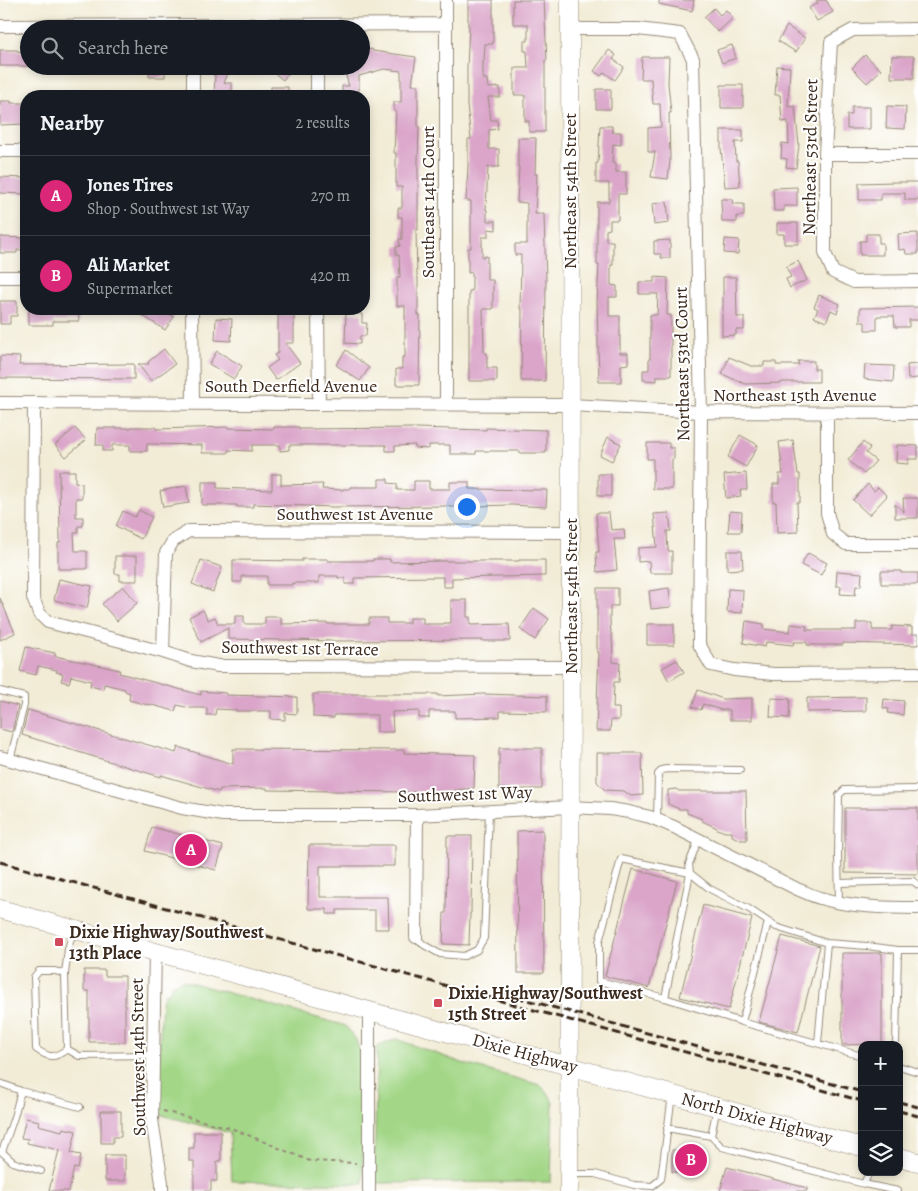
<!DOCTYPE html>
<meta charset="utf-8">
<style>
:root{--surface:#171b24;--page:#20242c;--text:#f1f3f6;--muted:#9ea1a6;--line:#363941;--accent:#db2777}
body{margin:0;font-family:Alegreya,serif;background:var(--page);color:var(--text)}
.controls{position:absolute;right:15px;bottom:15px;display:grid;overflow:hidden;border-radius:10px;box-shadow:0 2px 8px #0003}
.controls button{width:45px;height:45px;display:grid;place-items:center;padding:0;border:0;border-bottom:1px solid var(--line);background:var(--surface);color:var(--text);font:25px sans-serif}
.you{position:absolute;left:466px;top:506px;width:18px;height:18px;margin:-12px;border:4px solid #fff;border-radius:50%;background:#1a73e8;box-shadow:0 0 0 8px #1a73e833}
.badge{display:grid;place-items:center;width:32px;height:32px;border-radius:50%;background:var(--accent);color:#fff;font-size:16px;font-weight:700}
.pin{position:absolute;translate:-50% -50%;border:2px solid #fff;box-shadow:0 1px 5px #0006}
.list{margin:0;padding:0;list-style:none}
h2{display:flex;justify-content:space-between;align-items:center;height:65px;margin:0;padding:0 20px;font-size:21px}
h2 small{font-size:16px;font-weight:400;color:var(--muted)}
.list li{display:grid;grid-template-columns:32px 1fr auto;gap:15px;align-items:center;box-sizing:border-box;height:80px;padding:0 20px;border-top:1px solid var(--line)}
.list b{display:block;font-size:19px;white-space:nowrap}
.list p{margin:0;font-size:16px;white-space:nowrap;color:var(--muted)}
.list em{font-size:16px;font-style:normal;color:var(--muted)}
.icon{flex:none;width:28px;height:28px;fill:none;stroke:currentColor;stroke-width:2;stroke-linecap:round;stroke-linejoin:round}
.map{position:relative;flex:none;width:918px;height:1191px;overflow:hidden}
.search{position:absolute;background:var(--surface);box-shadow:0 2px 8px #0003;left:20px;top:20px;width:350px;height:55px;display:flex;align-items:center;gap:12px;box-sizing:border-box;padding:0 18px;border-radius:28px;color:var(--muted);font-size:19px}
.panel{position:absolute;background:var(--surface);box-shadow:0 2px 8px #0003;left:20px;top:90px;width:350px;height:225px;border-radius:20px}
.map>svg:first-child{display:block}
.green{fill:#a3d787;stroke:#6f8052}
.building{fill:#daa5c9}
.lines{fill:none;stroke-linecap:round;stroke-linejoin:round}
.lane-casing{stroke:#968b7a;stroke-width:8}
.street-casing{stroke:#968b7a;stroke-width:14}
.secondary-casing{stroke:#968b7a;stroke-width:19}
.path{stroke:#968b7a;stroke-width:2;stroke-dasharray:4 4;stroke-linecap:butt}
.lane{stroke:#fff;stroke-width:6}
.street{stroke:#fff;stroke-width:12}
.secondary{stroke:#fff;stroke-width:18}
.rail{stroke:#3b2a1e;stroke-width:3;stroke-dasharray:8 4;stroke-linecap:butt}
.poi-dot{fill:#d1495b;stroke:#fff;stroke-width:2}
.labels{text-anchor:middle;stroke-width:4;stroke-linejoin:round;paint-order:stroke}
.street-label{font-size:18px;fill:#3b2a1e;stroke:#fff}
.poi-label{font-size:18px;font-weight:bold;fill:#3b2a1e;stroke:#fff;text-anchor:start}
</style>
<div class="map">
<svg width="918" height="1191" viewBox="0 0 918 1191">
<rect width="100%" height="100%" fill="#fff"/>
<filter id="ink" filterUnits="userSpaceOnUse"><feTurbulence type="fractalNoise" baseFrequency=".02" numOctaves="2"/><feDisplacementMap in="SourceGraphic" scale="10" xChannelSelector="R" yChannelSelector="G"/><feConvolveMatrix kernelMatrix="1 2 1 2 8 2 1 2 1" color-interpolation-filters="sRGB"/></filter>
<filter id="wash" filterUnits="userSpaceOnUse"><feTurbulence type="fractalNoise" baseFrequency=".0096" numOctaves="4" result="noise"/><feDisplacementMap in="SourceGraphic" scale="20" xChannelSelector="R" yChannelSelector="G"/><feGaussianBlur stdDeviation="1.12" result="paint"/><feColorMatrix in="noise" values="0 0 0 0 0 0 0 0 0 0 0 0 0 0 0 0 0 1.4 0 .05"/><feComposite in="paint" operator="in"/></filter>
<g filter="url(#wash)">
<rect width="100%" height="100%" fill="#f2ecd6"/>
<path class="green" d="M182,980L346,1026L356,1040L362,1058L363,1184L232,1181L230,1133L158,1114L157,1083L162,1003L164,994H168L172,985Z
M396,1039L465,1064L540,1085L549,1094L553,1103L551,1182L374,1183L377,1047Z"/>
<g id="blocks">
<path class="building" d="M468,0H493V44H485L484,61H483V79H487L488,88L500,87V97H488L491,120H497L498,129L489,130V149H499V167H488L486,210H487V221H496V230L488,229V237H482V257L487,256V280H493V309H483L484,353H487V368H497V381H469V291H472V272L468,273V248H471V201H466L468,167V139H471L467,105V67L469,26H468Z
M513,0H544L547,60H545V132H529V121H525V95H514V68H528L527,51H524V41H528V24H513Z
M659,0H694L692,11L659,4Z
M816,0H826L833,12L817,21L809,8L818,3Z
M714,8L720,15L726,10L733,18L718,32L704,17Z
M787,26L805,38L796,52L778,41Z
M732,45L736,58L722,63L717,50Z
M372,49L373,51L416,57L412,85H418V126H419L418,161V230H416L417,277H418V315H420L419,385H396V369H402V357H405V306H397V277H400L399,255H396V247L400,246L399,239H402V217H398V208H402V187H396V153H394L396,111H394V102H401V71L384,69L359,76V96H342V86H349L343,66H361V52Z
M0,50H17V51L29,52V66H0Z
M609,50L616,55L613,59L624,67L615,80L604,72L601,76L594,71Z
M865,55L881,70L867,83L852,68Z
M892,56H914V78H891Z
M642,57H669L668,83L671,113H669L670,161L668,179L651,177L655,152H648V128L661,127L660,104H653L651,79H641Z
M149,66H165V77H149Z
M213,66H231L224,83H232V96H214L215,75L210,73Z
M266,66H294L283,80Z
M777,66L790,67L788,107L795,106L799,145L796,168L786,167L787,159L781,158L782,143L789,144L788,121L782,122L780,95H775Z
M721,85H743V108H721Z
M271,87H288V96H271Z
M596,89H611V109H596Z
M0,101H11V103H26V124L0,125Z
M887,106L906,107L905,129L886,128Z
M852,107H870V129H847V115H852Z
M600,126H612V132H621V145L613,144L612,163H616V172H626V194H618V220H610V229L606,230V241H613V265H611V285L617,286V297H609V316H620V353H628V364L621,365V382H599L597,303L599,265H597V202H609V183H596V163H598Z
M721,130H743V142H735L736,161H738L740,186L725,187L721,148Z
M518,138H536L535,174H537L535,214H544L546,280L545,381H521L522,309H520L521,255H515V244H527V203L517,202L519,167H518Z
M0,177L26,178V194L0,193Z
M894,182H918V200H905V193H881V200H859V183Z
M797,187V206H784V211H774L773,188Z
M721,199H732L733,204H744V216H737V222H722Z
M667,202L669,223L654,225L652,204Z
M777,223H798V244H784V234H777Z
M918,233V254H906L905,249L899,250L898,234Z
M866,234H879V243H883V255H860V241H866Z
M0,237L26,238V250H17V253H0Z
M725,239L739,240L738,254L724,253Z
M670,240V258H661V254H654V241Z
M798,261L807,280L790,288L786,279L791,277L786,267Z
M654,277L668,278L667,315H671V376H657V381L643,380V370H649V359H650V315H657L658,294H639V282H654Z
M723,277H736L737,317H744V330H736V335L722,336V313H723Z
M819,295L840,304L837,313L831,310L826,322L814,317L818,309L814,307Z
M0,301H17V316H10V324H0Z
M918,307V320H909V327H895L894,316H877V330H865V322H860V308Z
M29,309H78L79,321H53V325H29Z
M144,309H161L174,317L165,330L140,314Z
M346,313L362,314V323H367L366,336H360V344L345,343Z
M278,315H294V343H285L300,363L276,380L267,368L278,360L274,355L278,353Z
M216,318L232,319L231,341L215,340Z
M164,349L175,364L151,381L138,364H149L148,362Z
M346,350L369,368L360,381L336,365Z
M217,351L242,366L234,379L209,364Z
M0,356L20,357L19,365L134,364V379L0,378Z
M729,357L751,366H764V362H776V365H799L798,361H814V369H819V382H782V383L745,384L722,374Z
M918,364V378L908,379L907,365Z
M865,365L894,366L893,382L864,379Z
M131,427H156V429L228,427V428L274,429V427H299V429L416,428L486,430V428L546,430V453H520V451H476V454H450V445H429V449L415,448V445L395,446V451H386V445H289V450L280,451V445H252V451L228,450V453H202V445L147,444V451H130V445H112V451H103V445H96L97,428H131Z
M75,428L86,440L66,457L55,445Z
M740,435L758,445L746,467L728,457Z
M608,437L621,444L612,461L600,455Z
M793,440L798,474H800V502H797L798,532L777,533L776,502H773V484H779V474H783L779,442Z
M863,442L870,448L866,453L876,461L864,474L848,460Z
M647,443H669V448H674V459H672V489H653V459H647Z
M897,445L918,446V459H908V464L896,463Z
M59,471H75V482L82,483V498H76V517H83V526H78V533H74L75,551H87V569H58V543L60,542Z
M746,473L747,490H740L741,496L726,498L724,475Z
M272,474H281V485L323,484L322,489L343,490V489H350V487H379V479H388V483L397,484V490H414V481H429V489H450V482H469V489L547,490L546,507L511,505L476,506V507H450V506L333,507L253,504V507H237V505H202V482H217V488L272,490Z
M598,474H611V496H598Z
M868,484L874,491L878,487L887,496L869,515L853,500Z
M186,486L189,503L163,507L160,491Z
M903,498H918V518H895V504L904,512Z
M139,510L152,517L141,539L116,526L123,511L135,517Z
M730,511L742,512L741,532H728Z
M596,513H609L611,530L624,529L625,539H614L617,570L597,572L596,552H599Z
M669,513L671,531H667L668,551H672V573H650L649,561L638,562V548L657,547L654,514Z
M727,551H742L743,569L727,570Z
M808,553L827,563L821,575L801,565Z
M115,556H137V581H120V574H115Z
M302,559H328V561H373V559H390V562L443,561H519V560H545V576L452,578V587H443V577L354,578V584H345V578H338V576H319V583H292V585H267V576H242V582H233V560L302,561Z
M201,560L222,567L213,592L192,584Z
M837,571L862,573L861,586H856L855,595L840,594L841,586H836Z
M881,571H901V573H918V584H881Z
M59,579L92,586L87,608L54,600Z
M123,586L137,603L117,621L102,604Z
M597,588H618V606H610V619L611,634H612L613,662L620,663L619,682H614L613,708H619V720H611L610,731H596L599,652H597Z
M669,588L671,607L651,609L649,591Z
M728,589L743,590L742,613L727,612Z
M0,598L15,633L0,640Z
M451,600H467V617H470V625L509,624L510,641H483V640L338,641L228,639V628L201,642L189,617L203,610L208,620L215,617L218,624H235V616H244V624H265V617H281V624L328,623V624H369V618H387V623H409V618H423V624H444V623H451Z
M534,608L549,619L535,640L520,629Z
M746,621L764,624L763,629L790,632L791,624L807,626L806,630H856V623H872V630H892V626L912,627V634H918V645L843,643V645H807V642H794L793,645L766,642L765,647L743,643Z
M647,624H674V645H647Z
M26,647L55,653V656L120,670L119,673L201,695V691L226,693V695L297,697V714L285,713V720L271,719V711H236V710L216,709L215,715H207V708H190L177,705L175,711L148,704V705L129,700L130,693L125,691V689L104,684L103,689L90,686L91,681L71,676L69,683L61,681L63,674L56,672L57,670L38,666L36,675L20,671Z
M677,660L684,672L669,681L662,668Z
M698,690L723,699L752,698V720H730V710H721L703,704L701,710L692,707Z
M313,694H438V696L484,694L547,696V712L500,711V717L455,718V711H429V718H419V711L392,712L393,732H377V715H334V718L313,717Z
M866,697V711L807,712V698Z
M771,698L790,699L789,718L770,717Z
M884,699L904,701L903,715L888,713L889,709L883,708Z
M0,701L18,706L12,732L0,729Z
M28,710L176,753L178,747L233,764V749L404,750V753L475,755L474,788L439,792H404L267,790V788L220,789L219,792L161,775V777L22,735Z
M499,748H542V789H499Z
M597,753H642L643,795L631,796L624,791L605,790L597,782Z
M676,789L679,791H746L747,840H740L732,836V832H725L717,829V828L702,821V819L687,813V809H679L668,804V790Z
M845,808H918V874L845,873Z
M152,827L223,846L216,870L145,851Z
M543,830L544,973H518L517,831Z
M447,836H472L471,913H470L469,945L443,944L444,913H446Z
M309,845H395V866H320V897H388L389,929H375V910H337V914H327V909H308Z
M633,869L677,881L649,988L605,976Z
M703,905L752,918L729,1009L680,997Z
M782,936L820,946L798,1032L759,1022Z
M842,953H882V1044L842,1045Z
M84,970H105V976H125V1042H89V991H84Z
M101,1111H121V1137H113V1143H101Z
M26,1118L39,1121L38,1125L62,1131L63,1128L76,1131L71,1153L81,1155L78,1169L74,1168L69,1191H49L59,1150L27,1143L28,1139L21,1138Z
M194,1132H221V1161H217V1181H211V1191H194V1161H189V1148H194Z
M672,1150H698V1172H672Z
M105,1155H125V1181H105Z
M727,1167L807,1188V1191H720Z"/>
</g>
</g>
<g filter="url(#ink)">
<use href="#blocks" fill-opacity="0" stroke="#968b7a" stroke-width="1"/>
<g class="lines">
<defs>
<path id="lane" d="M0,691L24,697V705L10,760
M657,820L658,774L662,770L666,769L740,770
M699,838L689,864L690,873L621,859L599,942V981L665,998L742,1022L862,1056
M839,883L913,881L918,885
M839,902L838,855L839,795L844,790L918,789
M73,931L68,949L65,974L67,1049L79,1056L153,1055
M416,937L424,945L440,954L464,956L477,950L484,938L489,811
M65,974L55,971H39L34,977L36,1049C49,1058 54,1059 67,1049
M665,998L690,873L710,889L749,909L776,927L827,943L867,946L898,950
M742,1022L768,922
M818,1043L827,943
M896,1045L898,950H918
M899,1066L918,1072
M0,1083L21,1091L80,1107
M667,1128L711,1136L717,1107
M711,1136L722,1147L864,1184L869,1172
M0,1151L2,1152L14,1117L21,1091
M2,1152L13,1162L41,1171
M570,1174H595L634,1185L652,1186L661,1179L672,1095
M864,1184L898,1191"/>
<path id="street" d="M446,0V404
M0,26L446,24
M570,29H638L680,34L693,59L701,412L699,644L711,665L734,670L774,674L918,673
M918,29L853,30L831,42L825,154V253L833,272L854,282L918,281
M193,66V96
M317,66V96
M0,151H26
M825,154H918
M0,277H26
M192,309L193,403
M318,309L319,404
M0,403L570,405L701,412L918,413
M34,403L33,598L39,613L48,622L163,652L191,661L218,666L571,667
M827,413V513L833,534L846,544H918
M163,652L166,553L173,541L189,531L571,532
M0,757L182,808L223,815H417L570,807L610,809L629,812L650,817L674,827L797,889C805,892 812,896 820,898C851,907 885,908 918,908
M416,937L417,815
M155,951L152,1120L162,1183V1191
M369,1010V1191"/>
<path id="secondary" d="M0,909L862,1147
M899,1157L918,1162
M569,1191L571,667L570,0"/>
</defs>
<use href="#lane" class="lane-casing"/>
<use href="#street" class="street-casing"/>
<use href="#secondary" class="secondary-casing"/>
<path class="path" d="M163,1111L231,1128L310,1161L356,1163"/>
<use href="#lane" class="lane"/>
<use href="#street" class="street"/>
<use href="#secondary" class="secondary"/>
<path class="rail" d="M0,862L862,1101
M505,994L862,1092
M899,1102L918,1107
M899,1111L918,1116"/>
</g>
</g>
<g class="poi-dot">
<rect x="54" y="937" width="10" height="10" rx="2.5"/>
<rect x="433" y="998" width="10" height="10" rx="2.5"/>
</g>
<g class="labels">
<g class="street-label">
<text transform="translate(810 157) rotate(-89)" y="6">Northeast 53rd Street</text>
<text transform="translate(570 191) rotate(-90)" y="6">Northeast 54th Street</text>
<text transform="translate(428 202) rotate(-90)" y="6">Southeast 14th Court</text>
<text transform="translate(682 364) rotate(-91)" y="6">Northeast 53rd Court</text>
<text x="291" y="392">South Deerfield Avenue</text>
<text x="795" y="401">Northeast 15th Avenue</text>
<text x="355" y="520">Southwest 1st Avenue</text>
<text transform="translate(571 596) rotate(-90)" y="6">Northeast 54th Street</text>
<text transform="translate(300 648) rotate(1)" y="6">Southwest 1st Terrace</text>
<text transform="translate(465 794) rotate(-2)" y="6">Southwest 1st Way</text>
<text transform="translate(525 1053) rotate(15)" y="6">Dixie Highway</text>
<text transform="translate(138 1057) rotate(-91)" y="6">Southwest 14th Street</text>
<text transform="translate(757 1118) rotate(15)" y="6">North Dixie Highway</text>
</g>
<g class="poi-label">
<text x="69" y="938">Dixie Highway/Southwest<tspan x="69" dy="21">13th Place</tspan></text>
<text x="448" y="999">Dixie Highway/Southwest<tspan x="448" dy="21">15th Street</tspan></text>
</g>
</g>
</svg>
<div class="controls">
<button>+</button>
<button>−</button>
<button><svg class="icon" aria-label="layers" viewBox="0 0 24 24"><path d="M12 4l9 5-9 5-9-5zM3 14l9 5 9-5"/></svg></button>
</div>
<div class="you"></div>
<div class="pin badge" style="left:191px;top:850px">A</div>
<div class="pin badge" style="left:691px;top:1160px">B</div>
<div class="search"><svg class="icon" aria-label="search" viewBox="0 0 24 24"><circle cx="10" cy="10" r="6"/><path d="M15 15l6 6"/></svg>Search here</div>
<section class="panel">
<h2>Nearby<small>2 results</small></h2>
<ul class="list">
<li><span class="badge">A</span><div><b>Jones Tires</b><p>Shop · Southwest 1st Way</p></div><em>270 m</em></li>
<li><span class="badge">B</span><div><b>Ali Market</b><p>Supermarket</p></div><em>420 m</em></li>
</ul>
</section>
</div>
